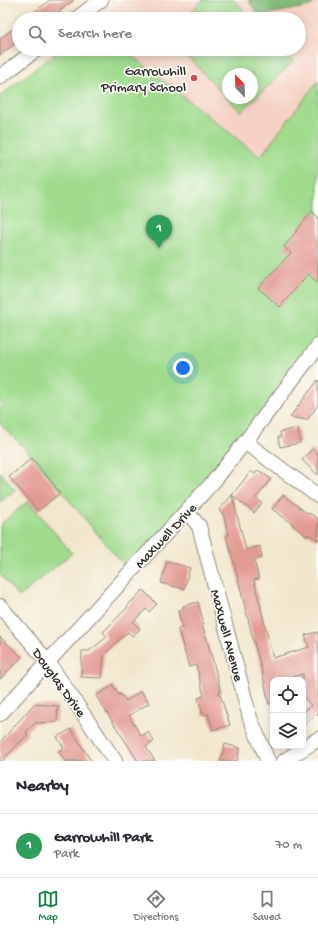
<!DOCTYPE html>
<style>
:root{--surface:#fff;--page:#f2f2f3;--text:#2b2b33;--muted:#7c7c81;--line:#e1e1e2;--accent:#0b8043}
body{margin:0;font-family:"Gochi Hand",sans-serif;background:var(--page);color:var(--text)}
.controls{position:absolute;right:12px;bottom:12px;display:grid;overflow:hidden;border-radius:8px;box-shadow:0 2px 10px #0003}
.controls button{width:36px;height:36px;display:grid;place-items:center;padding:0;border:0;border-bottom:1px solid var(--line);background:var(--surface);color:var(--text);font:20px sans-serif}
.compass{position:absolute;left:222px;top:68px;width:36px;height:36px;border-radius:50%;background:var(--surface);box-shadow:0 2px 10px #0003;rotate:337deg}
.you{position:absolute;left:183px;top:368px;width:14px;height:14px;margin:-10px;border:3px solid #fff;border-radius:50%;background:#1a73e8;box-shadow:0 0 0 6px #1a73e833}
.badge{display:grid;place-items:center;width:26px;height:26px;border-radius:50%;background:var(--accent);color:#fff;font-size:13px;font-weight:700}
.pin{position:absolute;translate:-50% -33px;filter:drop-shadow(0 1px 2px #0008)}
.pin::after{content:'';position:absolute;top:21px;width:14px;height:12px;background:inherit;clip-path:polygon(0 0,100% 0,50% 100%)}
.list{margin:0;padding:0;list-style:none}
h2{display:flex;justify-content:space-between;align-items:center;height:52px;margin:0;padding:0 16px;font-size:17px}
h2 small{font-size:13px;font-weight:400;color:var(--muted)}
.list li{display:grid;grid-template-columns:26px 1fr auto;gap:12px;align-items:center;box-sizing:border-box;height:64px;padding:0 16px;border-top:1px solid var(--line)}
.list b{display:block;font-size:15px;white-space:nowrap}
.list p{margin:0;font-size:13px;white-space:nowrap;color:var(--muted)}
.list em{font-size:13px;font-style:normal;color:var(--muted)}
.icon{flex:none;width:22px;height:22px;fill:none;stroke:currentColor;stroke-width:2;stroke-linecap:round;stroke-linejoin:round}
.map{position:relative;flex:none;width:318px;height:761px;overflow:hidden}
.search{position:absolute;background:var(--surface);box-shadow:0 2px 10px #0003;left:12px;right:12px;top:12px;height:44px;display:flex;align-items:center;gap:10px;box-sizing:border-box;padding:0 14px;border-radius:22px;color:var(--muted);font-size:15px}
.sheet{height:116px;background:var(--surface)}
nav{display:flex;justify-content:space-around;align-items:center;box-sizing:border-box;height:56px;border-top:1px solid var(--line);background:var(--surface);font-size:11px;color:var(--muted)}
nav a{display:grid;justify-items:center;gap:2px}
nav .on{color:var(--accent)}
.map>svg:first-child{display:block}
.built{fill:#f6d2c5;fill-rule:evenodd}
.green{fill:#a0db8e;stroke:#66835c;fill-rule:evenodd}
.forest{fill:#80bb79;stroke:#567352}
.building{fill:#e29a92}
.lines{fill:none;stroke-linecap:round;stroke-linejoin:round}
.minor-casing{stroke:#8e897c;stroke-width:16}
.minor{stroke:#fff;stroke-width:14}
.poi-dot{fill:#d1495b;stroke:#fdfcf7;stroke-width:1.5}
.labels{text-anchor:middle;stroke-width:3.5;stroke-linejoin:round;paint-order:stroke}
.poi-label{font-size:14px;fill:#2b2b2b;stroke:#fdfcf7;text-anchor:end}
.street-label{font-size:14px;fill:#2b2b2b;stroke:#fdfcf7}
</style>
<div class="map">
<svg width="318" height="761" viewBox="0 0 318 761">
<rect width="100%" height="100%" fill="#fdfcf7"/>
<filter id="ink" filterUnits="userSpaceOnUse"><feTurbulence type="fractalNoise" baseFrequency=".025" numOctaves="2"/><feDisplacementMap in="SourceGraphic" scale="8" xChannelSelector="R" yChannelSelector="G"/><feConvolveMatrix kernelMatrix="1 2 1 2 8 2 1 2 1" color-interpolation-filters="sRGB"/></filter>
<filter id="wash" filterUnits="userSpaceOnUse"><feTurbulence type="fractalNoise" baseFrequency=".012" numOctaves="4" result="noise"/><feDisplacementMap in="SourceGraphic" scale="16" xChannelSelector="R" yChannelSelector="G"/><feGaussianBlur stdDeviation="0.9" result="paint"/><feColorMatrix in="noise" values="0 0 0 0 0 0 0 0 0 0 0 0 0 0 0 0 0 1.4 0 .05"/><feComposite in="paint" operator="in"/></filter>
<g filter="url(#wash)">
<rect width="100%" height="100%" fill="#f2e7cd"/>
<path class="built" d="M124,0H318V81L260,157L123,49H299V19H99ZM228,74H252V98H228Z"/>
<path class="green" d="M203,0H234L252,19H183Z
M61,49H123L260,157L318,81V339L243,437L128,570L31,455L0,424V96Z
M180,49H281L293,62L241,112ZM228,74H252V98H228Z
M0,472L15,490L0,502Z
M28,501L72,553L19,597L0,574V525Z"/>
<path class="forest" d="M248,0H318L310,6L259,16Z"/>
<g id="blocks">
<path class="building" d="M50,0H74L49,19H25Z
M19,24V41L0,55V39Z
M312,211L318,217V283L308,274L280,307L258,288L291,253L284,247Z
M318,380V405L307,420L290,417Z
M298,428L300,443L280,447L278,437H281L280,432Z
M312,449L318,454V475L302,460Z
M32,458L60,493L38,511L9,477Z
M258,470L271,479L256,498L262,503L254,513L232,495L251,471L255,474Z
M232,495L246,550L260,546L262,558L254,560L259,579L254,580L273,658L309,647L305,635L318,632V716L317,714L303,725V712L311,706L303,696V674L281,680H273V704H269L261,667L253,639L234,563L226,536L229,535L223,514L219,510Z
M283,495L308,514L309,513L318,519V540L308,534L307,536L292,525L293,524L272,509Z
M167,561L190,568L184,589L161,583Z
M143,590L157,604L149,612L146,609L133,622L140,629L132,636L128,632L104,654L102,678L81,677L82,651H89L107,637L103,632L128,607L127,606Z
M198,602L204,624H202L212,657L221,692H219L230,725L213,730L208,714L203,715L198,698L204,696L196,665L189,667L178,629L182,628L178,610L183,609V606Z
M0,637L22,657L0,679Z
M113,685L119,695L121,694L126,701L141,691L149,703L129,716L141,736L148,732L154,741L146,747L155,761H138L96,696Z
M34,704L58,706L57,722L35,723L26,732L28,734L2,761H0V742Z
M71,729L91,761H65L58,751L64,748L57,737Z
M225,744L240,748L237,761H220Z"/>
</g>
</g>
<g filter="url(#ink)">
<use href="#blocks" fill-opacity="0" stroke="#8e897c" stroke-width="1"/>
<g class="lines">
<defs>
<path id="minor" d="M76,19L101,0
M0,77L37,49
M245,442L318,496
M187,512L199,526L250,718L268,761
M0,606L48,662L115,761
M0,714L214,481L245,442L318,346
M284,761L318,739"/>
</defs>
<use href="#minor" class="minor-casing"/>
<use href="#minor" class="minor"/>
</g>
</g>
<circle class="poi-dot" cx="194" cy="78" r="4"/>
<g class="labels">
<g class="poi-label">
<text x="186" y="75">Garrowhill<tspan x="186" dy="16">Primary School</tspan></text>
</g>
<g class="street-label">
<text transform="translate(165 535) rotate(-47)" y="5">Maxwell Drive</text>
<text transform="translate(228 635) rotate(75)" y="5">Maxwell Avenue</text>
<text transform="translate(60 682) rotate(54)" y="5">Douglas Drive</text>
</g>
</g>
</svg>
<div class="controls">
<button><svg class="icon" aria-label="locate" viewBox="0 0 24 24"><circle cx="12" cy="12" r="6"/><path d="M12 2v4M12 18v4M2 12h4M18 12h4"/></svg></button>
<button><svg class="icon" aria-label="layers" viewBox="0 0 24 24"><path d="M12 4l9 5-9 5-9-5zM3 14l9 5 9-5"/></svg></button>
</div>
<svg class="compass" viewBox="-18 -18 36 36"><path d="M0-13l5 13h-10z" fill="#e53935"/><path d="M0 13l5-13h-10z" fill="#7c7c81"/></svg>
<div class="you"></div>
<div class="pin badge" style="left:159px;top:248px;background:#2e9e5b">1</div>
<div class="search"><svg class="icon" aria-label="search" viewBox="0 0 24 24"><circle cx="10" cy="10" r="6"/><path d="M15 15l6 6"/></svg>Search here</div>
</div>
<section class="sheet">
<h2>Nearby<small></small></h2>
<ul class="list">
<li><span class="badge" style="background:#2e9e5b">1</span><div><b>Garrowhill Park</b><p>Park</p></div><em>70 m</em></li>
</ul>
</section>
<nav>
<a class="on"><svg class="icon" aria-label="map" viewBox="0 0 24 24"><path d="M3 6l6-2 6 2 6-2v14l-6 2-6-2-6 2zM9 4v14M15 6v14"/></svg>Map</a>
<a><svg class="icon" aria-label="directions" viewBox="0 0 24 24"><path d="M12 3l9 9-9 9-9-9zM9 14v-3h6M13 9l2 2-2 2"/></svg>Directions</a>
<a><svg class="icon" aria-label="saved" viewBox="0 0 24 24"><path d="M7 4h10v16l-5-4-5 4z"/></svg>Saved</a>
</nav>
